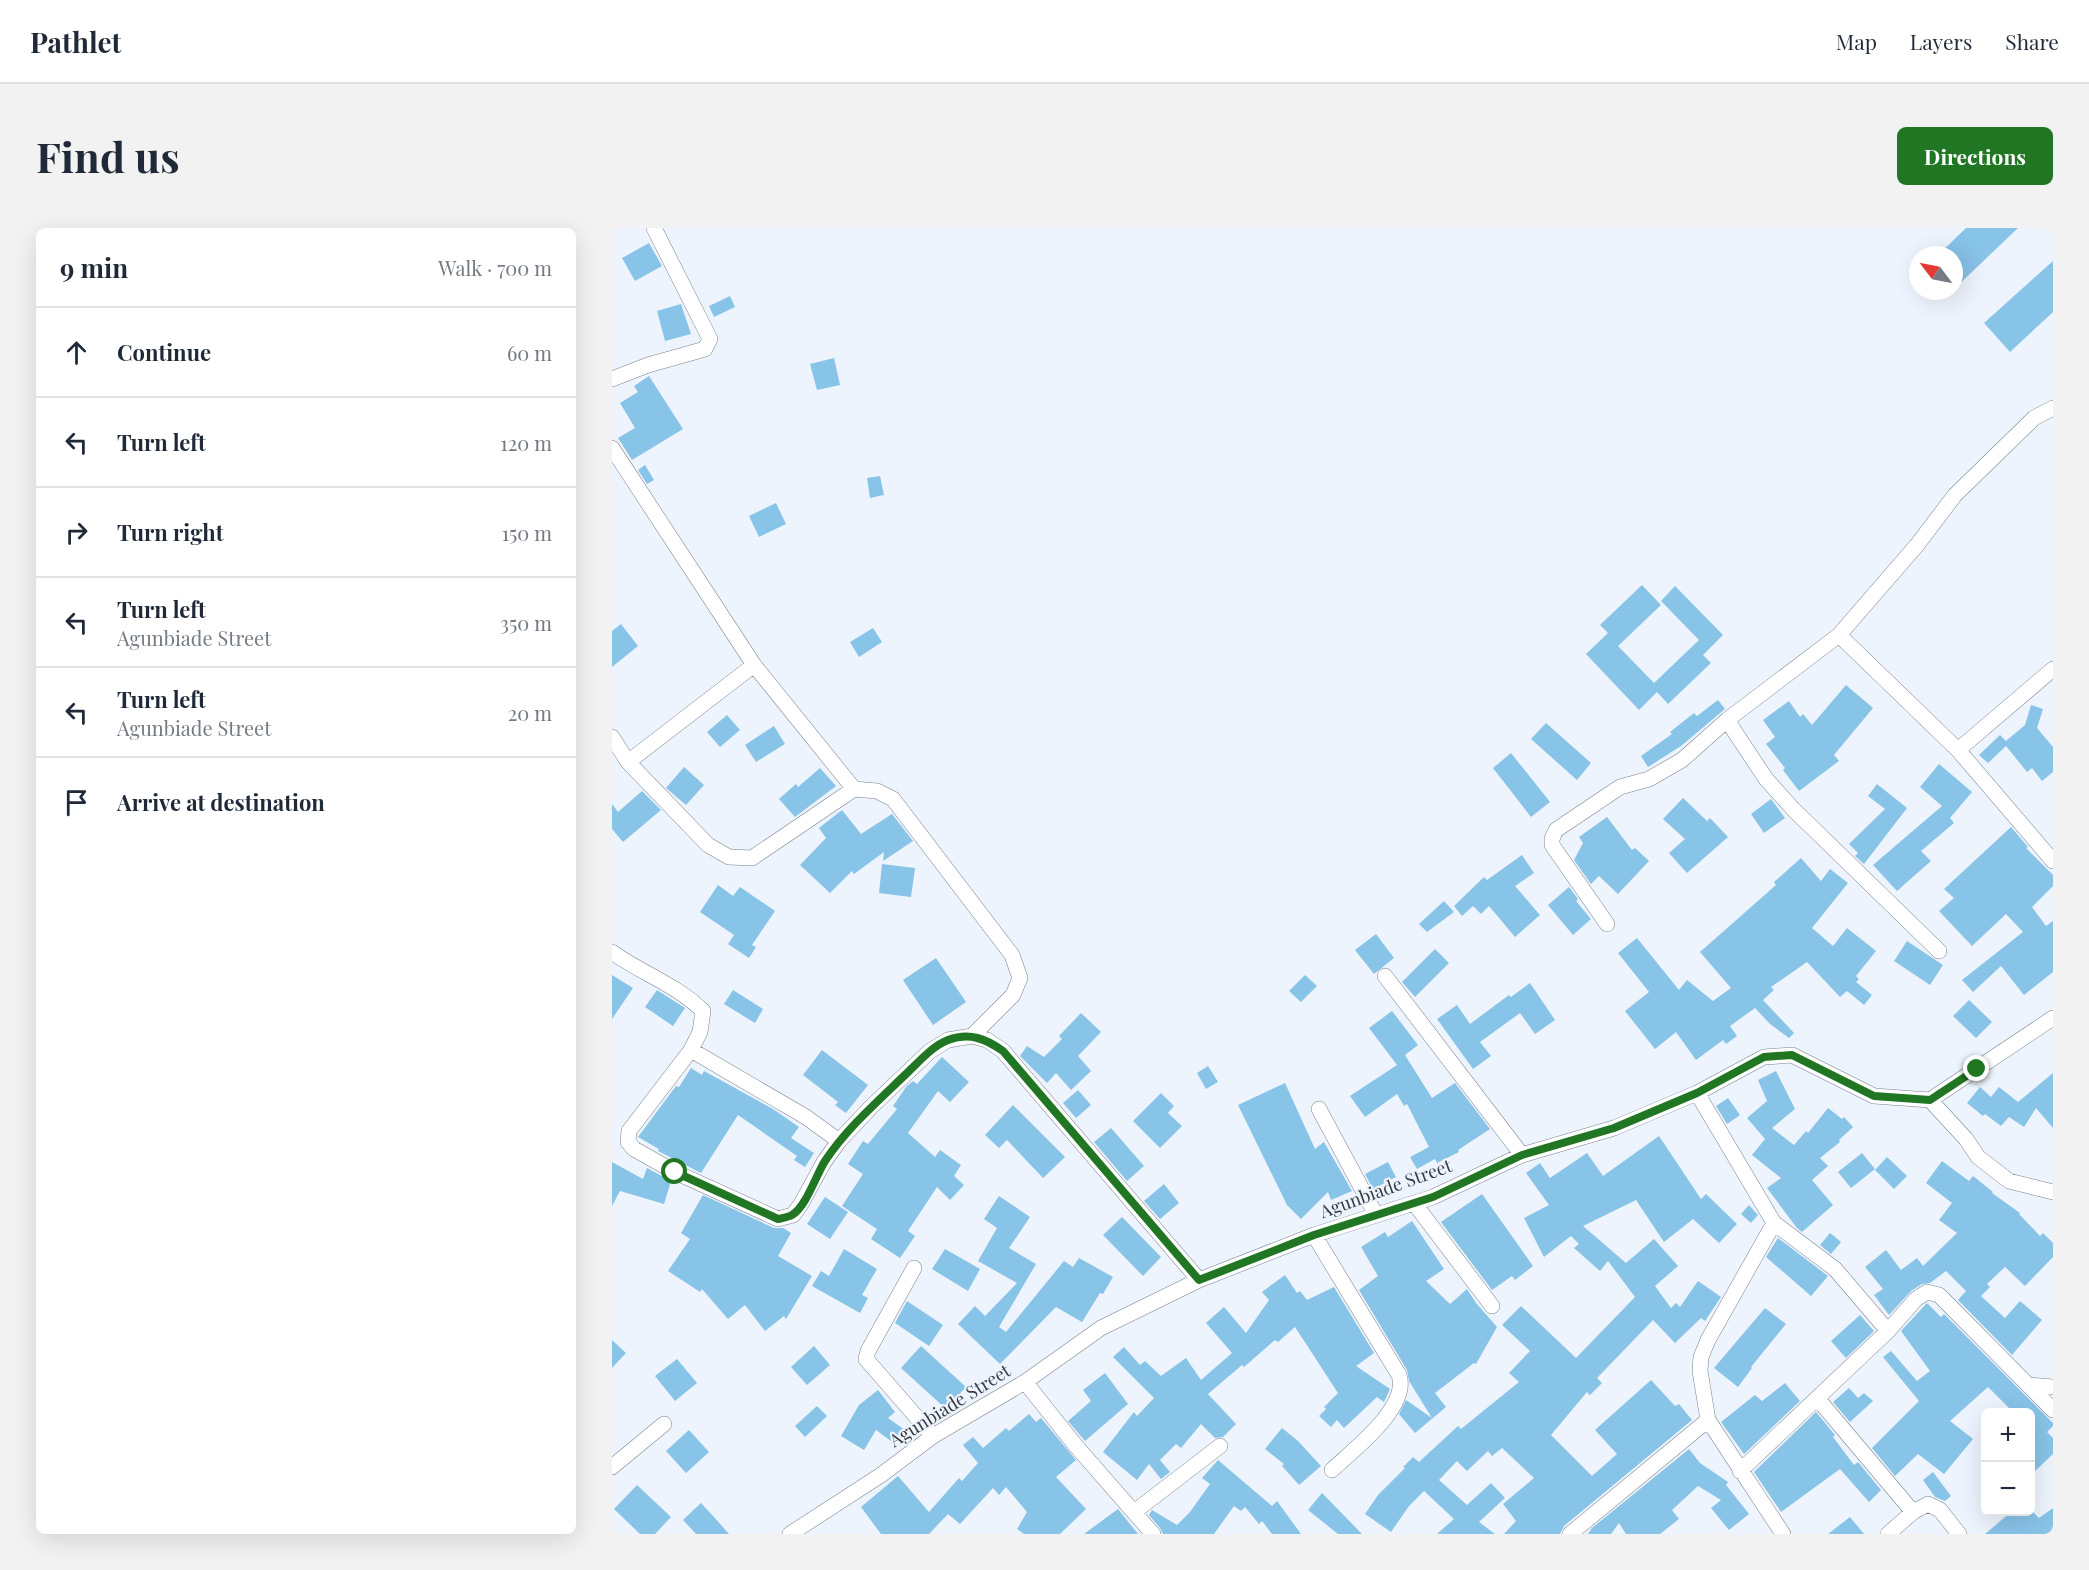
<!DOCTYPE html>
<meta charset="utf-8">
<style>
:root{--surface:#fff;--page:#f2f2f3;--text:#1f2937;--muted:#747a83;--line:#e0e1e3;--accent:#207623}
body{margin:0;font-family:"Playfair Display",serif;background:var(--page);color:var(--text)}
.controls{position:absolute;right:18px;bottom:18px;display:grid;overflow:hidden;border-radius:9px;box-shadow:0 6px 24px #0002}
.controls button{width:54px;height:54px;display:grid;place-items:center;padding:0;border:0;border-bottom:2px solid var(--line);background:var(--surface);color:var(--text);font:30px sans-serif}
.compass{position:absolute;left:1297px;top:18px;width:54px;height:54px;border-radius:50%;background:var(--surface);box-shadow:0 6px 24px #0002;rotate:302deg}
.stop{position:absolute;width:18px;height:18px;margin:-14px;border:4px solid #207623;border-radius:50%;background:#fff}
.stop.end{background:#207623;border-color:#fff;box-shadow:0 2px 6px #0008}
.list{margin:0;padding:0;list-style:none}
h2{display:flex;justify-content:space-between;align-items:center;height:78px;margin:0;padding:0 24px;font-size:26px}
h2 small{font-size:20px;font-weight:400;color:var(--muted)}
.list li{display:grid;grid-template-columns:39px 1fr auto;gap:18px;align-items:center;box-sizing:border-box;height:90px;padding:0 24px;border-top:2px solid var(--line)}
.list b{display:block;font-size:22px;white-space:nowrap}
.list p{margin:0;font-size:20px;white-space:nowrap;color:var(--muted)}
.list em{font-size:20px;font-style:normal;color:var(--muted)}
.icon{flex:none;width:33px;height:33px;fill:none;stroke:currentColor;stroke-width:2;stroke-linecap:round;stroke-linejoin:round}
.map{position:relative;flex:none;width:1441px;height:1306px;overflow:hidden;border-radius:9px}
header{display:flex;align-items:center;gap:36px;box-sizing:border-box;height:84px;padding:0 30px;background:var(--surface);border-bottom:2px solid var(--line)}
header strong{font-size:28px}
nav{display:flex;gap:33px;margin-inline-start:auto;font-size:21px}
.intro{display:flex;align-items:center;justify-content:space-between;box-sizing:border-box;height:144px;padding:0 36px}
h1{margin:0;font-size:42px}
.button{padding:15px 27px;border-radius:9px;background:var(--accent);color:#fff;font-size:21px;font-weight:700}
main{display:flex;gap:36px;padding:0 36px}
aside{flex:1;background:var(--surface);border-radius:9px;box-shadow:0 6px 24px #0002}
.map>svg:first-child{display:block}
.building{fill:#88c3e8}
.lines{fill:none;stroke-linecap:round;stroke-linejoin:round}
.minor-casing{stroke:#7b828c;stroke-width:16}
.minor{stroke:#fff;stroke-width:15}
.route{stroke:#207623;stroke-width:8}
.labels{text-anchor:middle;stroke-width:4.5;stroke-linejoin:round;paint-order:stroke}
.street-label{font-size:18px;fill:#373a3f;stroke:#eef4fd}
</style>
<header>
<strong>Pathlet</strong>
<nav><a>Map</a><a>Layers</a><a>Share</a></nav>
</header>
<div class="intro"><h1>Find us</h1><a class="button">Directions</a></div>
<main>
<aside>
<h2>9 min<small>Walk · 700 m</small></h2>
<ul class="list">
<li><svg class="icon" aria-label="ahead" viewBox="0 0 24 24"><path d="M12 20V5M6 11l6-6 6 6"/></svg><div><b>Continue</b></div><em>60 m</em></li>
<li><svg class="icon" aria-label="left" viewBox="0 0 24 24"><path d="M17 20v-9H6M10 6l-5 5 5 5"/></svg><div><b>Turn left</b></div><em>120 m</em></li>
<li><svg class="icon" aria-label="right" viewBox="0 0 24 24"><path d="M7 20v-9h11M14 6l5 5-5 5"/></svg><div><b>Turn right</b></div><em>150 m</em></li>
<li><svg class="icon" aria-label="left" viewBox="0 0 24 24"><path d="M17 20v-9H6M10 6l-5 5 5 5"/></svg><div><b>Turn left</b><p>Agunbiade Street</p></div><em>350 m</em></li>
<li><svg class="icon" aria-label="left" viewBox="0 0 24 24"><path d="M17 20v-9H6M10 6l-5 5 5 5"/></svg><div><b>Turn left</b><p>Agunbiade Street</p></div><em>20 m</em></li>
<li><svg class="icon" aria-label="arrive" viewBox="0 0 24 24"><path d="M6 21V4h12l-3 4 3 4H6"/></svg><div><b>Arrive at destination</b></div></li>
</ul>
</aside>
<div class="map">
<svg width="1441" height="1306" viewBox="0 0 1441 1306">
<rect width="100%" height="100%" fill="#eef4fd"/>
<path class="building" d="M1354,0H1406L1342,61V27H1326Z
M37,15L50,38L23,53L10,30Z
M1441,33V84L1398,124L1372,95Z
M118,68L123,79L102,89L97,78Z
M69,76L79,106L53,113L45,83Z
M222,130L228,157L205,162L198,136Z
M37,148L71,201L20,232L6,210L23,200L8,175L26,164L22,158Z
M33,237L42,252L35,256L26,242Z
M268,248L272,267L258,270L255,250Z
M164,275L174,296L147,309L137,288Z
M1030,357L1049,377L1006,418L1042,455L1087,412L1049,373L1063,358L1111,407L1091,427L1099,435L1056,476L1045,464L1027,482L974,426L996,405L988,397Z
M9,396L26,418L0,439V403Z
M261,400L270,414L247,429L238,414Z
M1234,457L1261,480L1222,527L1227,533L1187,563L1171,542L1173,540L1154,516L1163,509L1151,492L1177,473L1188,489L1191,486L1200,497Z
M1106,472L1113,481L1069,518L1036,539L1029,528L1060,506L1058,504L1082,485L1085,488Z
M1419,477L1431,481L1425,500L1441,519V544L1430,553L1420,540L1415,544L1394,518L1376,535L1367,527L1388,507L1394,513L1413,497Z
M115,487L128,502L108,519L95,504Z
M934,495L979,535L965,552L919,511Z
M162,498L173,516L144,534L133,517Z
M899,525L938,574L919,589L881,540Z
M1327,536L1360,564L1338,590L1342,595L1309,623L1319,633L1285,663L1261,637L1330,578L1308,559Z
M72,539L92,557L74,577L54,560Z
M208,540L224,558L183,589L167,571L184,556L186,559Z
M1265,556L1295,580L1252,636L1243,628L1246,625L1237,616L1273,581L1256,568Z
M30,563L49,582L11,614L0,601V576L6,584Z
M1071,570L1095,593L1098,590L1116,609L1075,645L1057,625L1073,611L1051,591Z
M1159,571L1173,590L1152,605L1139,586Z
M230,582L249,606L280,586L301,613L271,633L272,624L242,646L240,643L218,665L188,637L214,610L207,600Z
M995,589L1020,622L1023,620L1037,633L1006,666L987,648L979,656L962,632L971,615L967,609Z
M1399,599L1416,619L1414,620L1441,647V658L1420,679L1434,698L1441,693V744L1412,767L1389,738L1361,764L1350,752L1411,704L1394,686L1360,718L1327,683L1342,670L1332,661Z
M910,627L922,645L903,658L928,687L903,709L877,678L869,686L861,678L850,688L842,678L872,649L875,652Z
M1189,630L1209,653L1218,641L1236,655L1200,700L1221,718L1235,700L1264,723L1244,748L1247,751L1244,754L1260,767L1252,777L1235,763L1228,769L1195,734L1159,759L1162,762L1151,772L1182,805L1177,810L1158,796L1143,780L1118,798L1125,808L1114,816L1111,812L1084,832L1064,804L1043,821L1013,783L1037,764L1006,725L1025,710L1067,762L1075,752L1101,773L1119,760L1088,724L1164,657L1162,654Z
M270,636L303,640L299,669L267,665Z
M106,657L121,668L128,659L163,683L140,717L144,719L137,730L116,716L122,707L88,684Z
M957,659L966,671L964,673L979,691L961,707L936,677Z
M832,673L842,684L815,704L807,696Z
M764,706L782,730L762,746L743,722Z
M1295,713L1331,737L1318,757L1282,733Z
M823,721L837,735L803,769L790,754Z
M324,730L354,774L321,797L291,752Z
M0,747L21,760L0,791Z
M693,747L705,758L689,774L677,763Z
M918,755L943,792L923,806L908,785L868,814L879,828L861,841L825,791L845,777L858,796L897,767L899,769Z
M45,762L73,780L61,798L33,779Z
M121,762L151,781L143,795L112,776Z
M1357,772L1380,794L1364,810L1341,788Z
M780,783L806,817L793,827L820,870L843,855L878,901L846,922L847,924L825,935L823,931L805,941L798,929L817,919L795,876L792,878L785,866L753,889L738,868L785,837L757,800Z
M469,785L489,804L466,828L479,843L459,862L444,845L435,855L408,828L415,818L432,829L450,811L447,808Z
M210,822L256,857L234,885L223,877L226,874L191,847Z
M330,829L357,854L338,874L326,863L296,905L323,929L328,922L349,937L342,948L352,957L338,972L325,959L296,1003L303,1008L288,1030L259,1011L265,1001L230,978L251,946L236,936L251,913L256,916L285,881L281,878L294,859L301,853L305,856Z
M596,838L606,854L594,861L585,845Z
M79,840L90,847L92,843L161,881L187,899L179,910L202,925L193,939L182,932L185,928L126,887L89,945L46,923L47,921L26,909L64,858L67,859Z
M1164,843L1183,881L1160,900L1182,917L1194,903L1196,905L1216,880L1230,891L1232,889L1241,899L1227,912L1228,914L1208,930L1216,938L1200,952L1221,977L1190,1004L1185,1000L1155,960L1169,950L1140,927L1153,911L1135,890L1155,873L1146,852Z
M1441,845V900L1424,880L1412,899L1397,889L1389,898L1373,886L1371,888L1355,875L1368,859L1379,869L1387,859L1406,874Z
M673,855L703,921L712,914L740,963L719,972L716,964L689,991L675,977L626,877Z
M466,862L479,877L464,890L451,875Z
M549,865L562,878L556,885L570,898L548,920L521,893Z
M1116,870L1128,887L1115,896L1104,878Z
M401,877L453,929L431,950L395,912L387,920L373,907Z
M499,900L532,938L515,953L482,914Z
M1047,908L1089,971L1094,966L1125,996L1107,1015L1081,991L1052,1014L1024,972L971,998L1014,1035L1042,1011L1066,1038L1043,1058L1059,1080L1064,1075L1068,1079L1086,1053L1109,1069L1093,1093L1089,1090L1063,1115L1041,1092L985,1150L990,1155L978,1167L975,1164L939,1207L980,1248L1005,1226L983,1202L1039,1152L1063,1178L1067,1176L1080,1192L952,1298L948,1306H892L904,1293L891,1276L922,1250L890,1220L880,1228L876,1223L855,1243L845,1233L827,1252L855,1277L879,1255L893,1270L867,1294L883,1306H825L842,1291L812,1263L797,1278L779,1304L753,1286L766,1267L793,1240L791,1239L801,1229L807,1234L846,1198L849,1201L907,1154L897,1145L918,1123L890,1097L909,1078L964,1130L1023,1069L996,1033L988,1043L962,1020L967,1016L959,1008L932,1029L912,990L937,977L914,945L928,935L938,950L975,925L991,948Z
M1250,925L1263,941L1239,960L1226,944Z
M1275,929L1295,948L1282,961L1263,942Z
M1330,933L1357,953L1361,948L1381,964L1380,965L1408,985L1407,986L1428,1008L1431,1005L1441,1015V1029L1413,1058L1393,1039L1375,1056L1378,1059L1369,1068L1393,1090L1408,1073L1430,1092L1400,1127L1346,1072L1354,1063L1334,1043L1318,1055L1310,1056L1299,1063L1277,1087L1262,1067L1271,1061L1253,1039L1274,1022L1289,1042L1305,1030L1311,1038L1345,1005L1327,992L1340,975L1314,955Z
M0,934L31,951L35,940L59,953L52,976L8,963L0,978Z
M776,934L784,949L761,961L753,946Z
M552,956L567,975L548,991L532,973Z
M870,966L921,1038L903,1052L900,1048L880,1062L829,994Z
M91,967L162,1000H171L179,1005L166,1028L200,1048L174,1091L172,1088L153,1103L133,1077L116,1091L90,1061L88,1064L56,1043L78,1011L69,1005Z
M387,968L418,989L397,1020L424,1036L387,1099L394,1104L452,1033L461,1039L467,1030L501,1049L491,1066L488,1065L470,1094L444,1079L388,1136L346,1096L363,1078L373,1088L405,1055L366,1033L385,1000L372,991Z
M213,969L236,984L218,1011L195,996Z
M1137,977L1146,987L1139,995L1129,986Z
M510,989L549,1029L531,1048L491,1007Z
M800,993L832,1041L814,1053L838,1076L855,1061L864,1075L885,1099L864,1136L862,1135L823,1165L834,1179L803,1205L787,1186L794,1172L820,1190L797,1153L795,1142L747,1062L766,1048L749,1019L773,1004L776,1009Z
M1218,1005L1229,1014L1219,1026L1208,1017Z
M1166,1010L1216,1048L1199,1068L1154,1029Z
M232,1021L265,1041L250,1067L256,1070L248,1085L200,1058L209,1043L217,1048Z
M333,1021L368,1041L356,1063L320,1041Z
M673,1047L685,1065L688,1063L695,1072L722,1059L762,1125L744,1138L778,1161L772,1174L765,1169L732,1200L725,1192L719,1199L707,1188L714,1181L712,1179L726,1165L683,1099L666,1114L663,1112L632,1139L630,1137L596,1166L624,1196L611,1209L603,1210L589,1196L569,1220L564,1216L548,1232L558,1244L549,1251L537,1236L525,1252L491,1224L522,1184L525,1188L542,1170L501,1129L512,1119L528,1137L533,1133L549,1148L574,1130L589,1152L620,1125L594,1095L612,1079L634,1105L657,1072L650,1064Z
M295,1073L331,1097L317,1118L283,1095Z
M1315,1075L1329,1089L1332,1086L1441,1195V1198L1435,1204L1441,1210V1226L1419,1247V1185H1402L1376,1159L1338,1193L1361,1211L1332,1246L1306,1226L1283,1248L1260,1220L1307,1173L1271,1129L1279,1123L1305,1153L1318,1143L1289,1103Z
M1153,1080L1174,1096L1139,1139L1140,1140L1126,1159L1102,1140Z
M1248,1087L1262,1103L1234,1130L1219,1113Z
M0,1112L14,1125L0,1140Z
M202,1118L218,1137L195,1157L179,1139Z
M309,1118L354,1159L334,1181L289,1140Z
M65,1131L85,1155L63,1173L43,1148Z
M493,1145L516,1176L473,1213L456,1193L479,1173L471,1162Z
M1173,1155L1188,1173L1132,1226L1109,1194L1143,1167L1150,1173Z
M1237,1160L1246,1170L1252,1165L1261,1173L1238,1194L1221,1174Z
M266,1162L283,1184L276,1190L293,1202L283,1216L264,1202L252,1222L229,1208L247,1177Z
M205,1178L215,1188L193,1209L183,1198Z
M1204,1184L1223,1207L1221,1209L1242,1237L1246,1234L1269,1262L1257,1274L1228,1241L1169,1284L1142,1244Z
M417,1186L424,1194L429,1190L464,1232L444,1249L474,1281L448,1306H412L405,1301L415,1284L394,1259L387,1267L381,1260L348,1296L336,1286L317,1306H269L249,1279L286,1248L317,1284L347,1250L350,1253L366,1235L351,1217L361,1209L371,1220L394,1200L397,1203Z
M670,1200L686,1213L709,1238L687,1257L670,1238L672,1236L653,1221Z
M77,1202L97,1224L74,1245L54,1223Z
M1077,1221L1088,1235L1116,1254L1114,1257L1137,1286L1117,1302L1099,1280L1109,1272L1086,1258L1060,1282L1067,1291L1048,1306H1014L1007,1295L999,1306H976L980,1300Z
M606,1232L660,1278L665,1273L689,1306H660L650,1293L647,1296L633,1279L629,1283L622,1278L602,1306H551L548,1300L537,1287L540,1282L565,1297L578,1284L598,1256L590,1250Z
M1321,1244L1339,1268L1333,1273L1323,1269L1311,1252Z
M25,1257L59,1289L43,1306H28L2,1281Z
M710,1265L750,1306H726L696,1282Z
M89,1275L101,1288L117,1306H84L71,1292Z
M1441,1280V1306H1373L1399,1284H1421L1427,1290Z
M506,1281L526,1306H472Z
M1238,1289L1252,1306H1216Z"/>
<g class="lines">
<defs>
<path id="minor" d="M0,151L36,137L93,121L98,111L42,0
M0,220L142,437L242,561L265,563L281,571L400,727L408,750L401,767L360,808
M1227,407L1305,317L1343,267L1422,190L1441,180
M1115,492L1154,551L1181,581L1327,723
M0,509L16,534L96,617L117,629L140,630L242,561
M1346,522L1441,441
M16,534L142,437
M995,696L940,617V611L944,602L1008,559L1037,551L1070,532L1115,492L1227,407L1346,522L1441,633
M0,724C29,745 65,757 91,783L88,804L79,822L17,903L16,914L22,921L63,944L166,991L181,987L189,976L212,934L227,913
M773,748L910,927
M79,822L194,889L227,913L259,879L318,823L336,812L360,808L375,812L391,823L587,1052
M1085,865L1162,995L1223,1041L1276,1103
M1318,872L1354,911L1366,929L1397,953L1441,964
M707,881L764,987
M802,975L880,1078
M1162,995L1096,1112L1089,1129L1088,1143L1096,1192L1171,1306
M702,1007L787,1147C798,1179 741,1222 720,1242
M302,1040L256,1123L254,1131L321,1208
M413,1154L464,1218L541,1306
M1416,1157L1441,1159
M1205,1170L1301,1284
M0,1239L52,1196
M1128,1243L1276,1103L1304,1071L1315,1064L1327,1067L1441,1182
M522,1284L608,1218
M178,1306L269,1247L321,1208L413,1154L489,1100L587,1052L702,1007L821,969L910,927L1002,900L1085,865L1152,829L1180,827L1262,868L1318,872L1441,790
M958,1306L1096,1192
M1276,1306L1301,1284L1316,1276L1328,1282L1347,1306"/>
</defs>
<use href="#minor" class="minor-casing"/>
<use href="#minor" class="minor"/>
</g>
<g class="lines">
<path class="route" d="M63,944L166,991C170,990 176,989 180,987C194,979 204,947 213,933C235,900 266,873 294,846C306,835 320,818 336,812C358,804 374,811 391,823L587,1052L702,1007L821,969L910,927L1002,900L1085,865L1152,829L1180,827L1262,868L1318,872L1365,841"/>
</g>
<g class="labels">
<g class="street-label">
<text transform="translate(774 961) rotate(-20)" y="6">Agunbiade Street</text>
<text transform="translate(338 1178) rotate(-32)" y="6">Agunbiade Street</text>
</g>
</g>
</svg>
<div class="controls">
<button>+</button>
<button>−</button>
</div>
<svg class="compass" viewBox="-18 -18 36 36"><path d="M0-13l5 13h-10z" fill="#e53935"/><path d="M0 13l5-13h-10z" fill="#747a83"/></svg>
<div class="stop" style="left:63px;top:944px"></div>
<div class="stop end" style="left:1365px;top:841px"></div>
</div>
</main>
